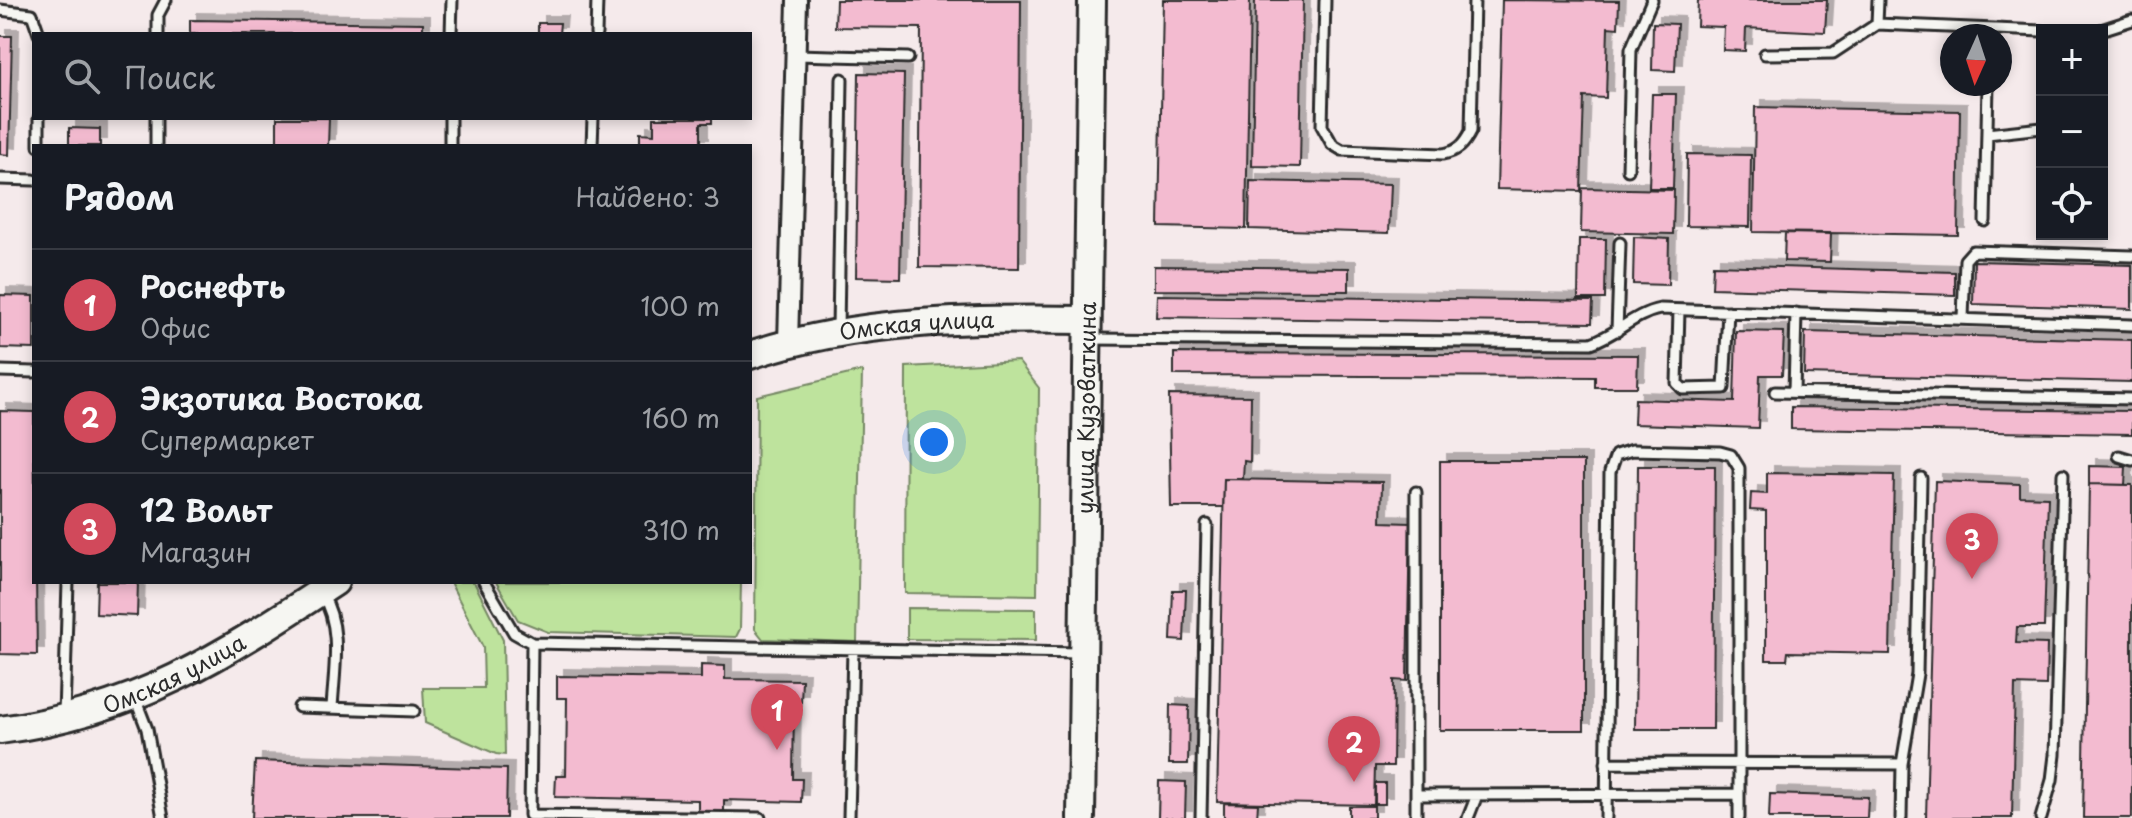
<!DOCTYPE html>
<html lang="ru">
<meta charset="utf-8">
<style>
:root{--surface:#171b24;--page:#242831;--text:#f1f3f6;--muted:#9ea1a6;--line:#363941;--accent:#d1495b}
body{margin:0;font-family:"Playpen Sans",sans-serif;background:var(--page);color:var(--text)}
.controls{position:absolute;right:24px;top:24px;display:grid;overflow:hidden;border-radius:0px;box-shadow:0 4px 12px #0003}
.controls button{width:72px;height:72px;display:grid;place-items:center;padding:0;border:0;border-bottom:2px solid var(--line);background:var(--surface);color:var(--text);font:40px sans-serif}
.compass{position:absolute;left:1940px;top:24px;width:72px;height:72px;border-radius:50%;background:var(--surface);box-shadow:0 4px 12px #0003;rotate:183deg}
.you{position:absolute;left:934px;top:442px;width:28px;height:28px;margin:-20px;border:6px solid #fff;border-radius:50%;background:#1a73e8;box-shadow:0 0 0 12px #1a73e833}
.badge{display:grid;place-items:center;width:52px;height:52px;border-radius:50%;background:var(--accent);color:#fff;font-size:26px;font-weight:700}
.pin{position:absolute;translate:-50% -66px;filter:drop-shadow(0 2px 4px #0008)}
.pin::after{content:'';position:absolute;top:42px;width:28px;height:24px;background:inherit;clip-path:polygon(0 0,100% 0,50% 100%)}
.list{margin:0;padding:0;list-style:none}
h2{display:flex;justify-content:space-between;align-items:center;height:104px;margin:0;padding:0 32px;font-size:34px}
h2 small{font-size:26px;font-weight:400;color:var(--muted)}
.list li{display:grid;grid-template-columns:52px 1fr auto;gap:24px;align-items:center;box-sizing:border-box;height:112px;padding:0 32px;border-top:2px solid var(--line)}
.list b{display:block;font-size:30px;white-space:nowrap}
.list p{margin:0;font-size:26px;white-space:nowrap;color:var(--muted)}
.list em{font-size:26px;font-style:normal;color:var(--muted)}
.icon{flex:none;width:44px;height:44px;fill:none;stroke:currentColor;stroke-width:2;stroke-linecap:round;stroke-linejoin:round}
.map{position:relative;flex:none;width:2132px;height:818px;overflow:hidden}
.search{position:absolute;background:var(--surface);box-shadow:0 4px 12px #0003;left:32px;top:32px;width:720px;height:88px;display:flex;align-items:center;gap:20px;box-sizing:border-box;padding:0 28px;border-radius:0px;color:var(--muted);font-size:30px}
.panel{position:absolute;background:var(--surface);box-shadow:0 4px 12px #0003;left:32px;top:144px;width:720px;height:440px;border-radius:0px}
.map>svg:first-child{display:block}
.green{fill:#bee39d;stroke:#748764;stroke-width:2}
.building{fill:#f3bbd0;stroke:#2b2b2b;stroke-width:2;filter:url(#shadow)}
.lines{fill:none;stroke-linecap:round;stroke-linejoin:round}
.lane-casing{stroke:#2b2b2b;stroke-width:15}
.street-casing{stroke:#2b2b2b;stroke-width:24}
.secondary-casing{stroke:#2b2b2b;stroke-width:32}
.lane{stroke:#f6f6f2;stroke-width:9}
.street{stroke:#f6f6f2;stroke-width:18}
.secondary{stroke:#f6f6f2;stroke-width:26}
.labels{text-anchor:middle;stroke-width:7;stroke-linejoin:round;paint-order:stroke}
.street-label{font-size:22px;fill:#2b2b2b;stroke:#f6f6f2}
</style>
<div class="map">
<svg width="2132" height="818" viewBox="0 0 2132 818">
<defs>
<filter id="shadow"><feDropShadow dx="7" dy="-7" stdDeviation="0" flood-color="#0004"/></filter>
</defs>
<rect width="100%" height="100%" fill="#f5eaeb"/>
<filter id="ink" filterUnits="userSpaceOnUse"><feTurbulence type="fractalNoise" baseFrequency=".0125" numOctaves="2"/><feDisplacementMap in="SourceGraphic" scale="16" xChannelSelector="R" yChannelSelector="G"/><feConvolveMatrix kernelMatrix="1 2 1 2 8 2 1 2 1" color-interpolation-filters="sRGB"/></filter>
<g filter="url(#ink)">
<path class="green" d="M1018,361L1039,388L1037,595L905,593L906,367Z
M862,371L857,642L763,639L755,629L757,396Z
M450,582H474L503,640L505,755L496,754L425,723L423,688H484L483,647Z
M496,582H741L740,629L736,637L548,632L518,620Z
M907,608L1036,609V640L907,639Z"/>
<path class="building" d="M836,0H1021L1019,268L919,267L921,28L835,27Z
M1163,0H1250L1246,229L1159,227Z
M1255,0H1303L1300,167L1252,166Z
M1502,0L1619,1L1618,28L1608,27L1606,98L1584,97L1581,191L1497,189Z
M1698,0H1827L1825,32L1746,28L1745,51L1723,50L1724,27L1697,26Z
M190,20L423,23V34H190Z
M538,23H560L559,34H538Z
M1653,23L1677,24L1675,71L1652,70Z
M0,36H12L9,155L0,154Z
M859,73L904,74L900,278L856,277Z
M1652,94H1676L1673,188H1649Z
M1755,107L1960,111L1958,235L1753,232Z
M277,118H329L328,146H277Z
M654,118H712V123H701V146H640V133L654,134Z
M69,128L100,129V146H69Z
M1687,154L1751,155L1750,227L1686,226Z
M1250,181L1391,184L1389,233L1249,229Z
M1582,188L1674,190L1673,234L1581,232Z
M1785,233L1831,234L1830,262L1784,261Z
M1634,237L1669,239L1668,285L1633,284Z
M1579,239H1606L1605,299H1578Z
M1974,261L2132,265V309L1973,304Z
M1713,265L1955,272V295L1712,288Z
M1154,266L1349,268V291L1154,290Z
M0,295L34,296V349L0,348Z
M1157,295L1593,301L1592,323L1156,317Z
M1736,331L1784,332L1782,375H1760L1758,428L1634,424L1635,399L1734,402Z
M1805,332L2132,340V382L1804,374Z
M1174,353L1638,355L1637,387H1595V377L1174,375Z
M1169,395L1251,396L1250,462L1244,461L1243,479H1224L1223,507H1171Z
M1791,407L2132,411V434L1791,429Z
M0,411L34,412L37,655L0,654Z
M1440,461H1584V730H1440Z
M1638,466H1715L1713,729H1635Z
M2089,466L2126,467L2125,485L2089,484Z
M1767,473L1894,475L1890,654L1788,652L1787,660H1766V511L1750,510L1751,493L1767,494Z
M1224,479L1382,482L1381,522L1410,523L1407,681L1394,680L1393,766H1375L1374,805L1217,802Z
M1935,481L2020,484V496L2048,497L2044,627H2017L2016,643L2047,644L2046,686L2015,685L2012,818H1926Z
M2089,484L2132,485V818H2083Z
M97,582H138L137,616L96,614Z
M1173,590H1186L1184,641L1171,640Z
M701,665L725,666V679L802,680L801,702H794L793,779H802L801,802L724,800V813L698,812V800L555,797L556,776H566L567,698H557V676L701,678Z
M1170,705L1189,706L1188,764H1169Z
M255,761L507,769L506,818H252Z
M1159,781L1186,782L1185,818H1158Z
M1375,783H1385V804H1375Z
M1770,794L1868,797L1867,818H1769Z
M1224,803L1258,804L1257,818H1224Z
M1349,806H1374V818H1349Z"/>
<g class="lines">
<defs>
<path id="lane" d="M1325,0L1322,126L1332,144L1342,150L1443,154C1458,151 1464,145 1471,131L1474,0
M0,10L32,14L39,34
M1877,24L1878,0
M2101,30L2132,20
M158,34V15L166,0
M451,34L452,0
M596,34L597,0
M1765,54L1833,53L1877,24L2042,31
M796,55L908,58
M1987,134L2042,128
M39,146V118
M156,146V118
M450,146V118
M592,146L593,118
M1628,170L1631,49L1652,0
M0,179L34,180
M1985,221L1988,84
M1679,310L1677,383L1683,389L1724,388L1728,311
M1963,319L1965,260L1973,251L2132,256
M838,330L842,79
M1617,331L1620,243
M1089,339L1591,343C1616,335 1634,314 1660,309L2132,325
M0,371L34,372
M1775,392L2132,399
M1794,392L1796,313
M2119,456L2132,460
M1416,492V818
M484,582L514,633L532,643L1081,653
M322,594C343,628 334,670 332,708
M532,643L530,815L760,818
M135,698L147,729L163,818
M299,707L414,711
M64,715L68,582
M1606,763L1902,764
M1416,795L1739,794V818
M849,818L853,649
M1201,818L1207,525
M1468,818L1477,795
M1606,818L1610,472L1616,455L1632,450L1720,452L1731,455L1739,468V794
M1901,818L1902,764L1917,674L1921,478
M2041,818L2052,780L2055,755L2063,474"/>
<path id="street" d="M788,344L797,0"/>
<g id="secondary">
<path id="s1" d="M750,355C858,319 974,318 1087,320"/>
<path id="s2" d="M0,730C137,712 222,656 335,582"/>
<path id="s3" d="M1081,818L1092,0"/>
</g>
</defs>
<use href="#lane" class="lane-casing"/>
<use href="#street" class="street-casing"/>
<use href="#secondary" class="secondary-casing"/>
<use href="#lane" class="lane"/>
<use href="#street" class="street"/>
<use href="#secondary" class="secondary"/>
</g>
</g>
<g class="labels">
<g class="street-label">
<text dy="8" stroke="none"><textPath href="#s1" startOffset="170">Омская улица</textPath></text>
<text dy="8" stroke="none"><textPath href="#s3" startOffset="410">улица Кузоваткина</textPath></text>
<text dy="8" stroke="none"><textPath href="#s2" startOffset="184">Омская улица</textPath></text>
</g>
</g>
</svg>
<div class="controls">
<button>+</button>
<button>−</button>
<button><svg class="icon" aria-label="locate" viewBox="0 0 24 24"><circle cx="12" cy="12" r="6"/><path d="M12 2v4M12 18v4M2 12h4M18 12h4"/></svg></button>
</div>
<svg class="compass" viewBox="-18 -18 36 36"><path d="M0-13l5 13h-10z" fill="#e53935"/><path d="M0 13l5-13h-10z" fill="#9ea1a6"/></svg>
<div class="you"></div>
<div class="pin badge" style="left:777px;top:750px">1</div>
<div class="pin badge" style="left:1354px;top:782px">2</div>
<div class="pin badge" style="left:1972px;top:579px">3</div>
<div class="search"><svg class="icon" aria-label="search" viewBox="0 0 24 24"><circle cx="10" cy="10" r="6"/><path d="M15 15l6 6"/></svg>Поиск</div>
<section class="panel">
<h2>Рядом<small>Найдено: 3</small></h2>
<ul class="list">
<li><span class="badge">1</span><div><b>Роснефть</b><p>Офис</p></div><em>100 m</em></li>
<li><span class="badge">2</span><div><b>Экзотика Востока</b><p>Супермаркет</p></div><em>160 m</em></li>
<li><span class="badge">3</span><div><b>12 Вольт</b><p>Магазин</p></div><em>310 m</em></li>
</ul>
</section>
</div>
